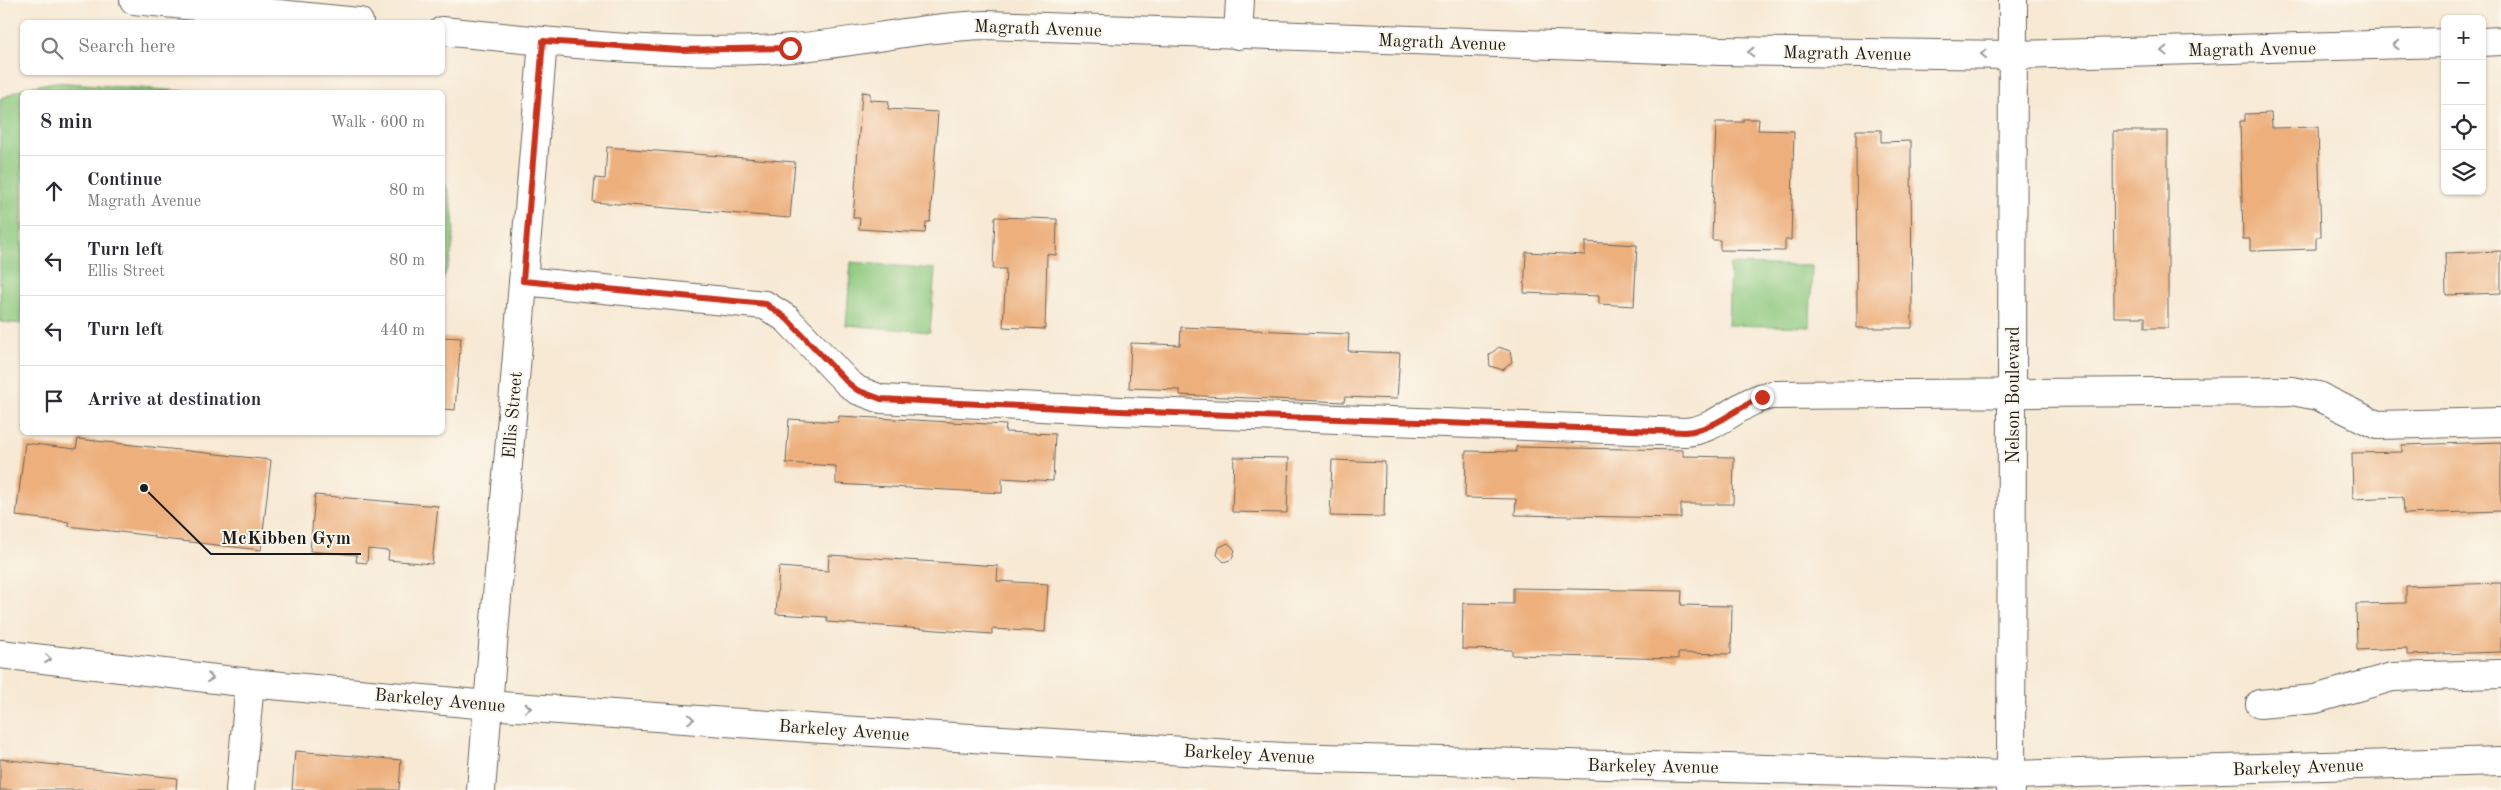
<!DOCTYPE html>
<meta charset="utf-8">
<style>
:root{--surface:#fff;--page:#f2f2f3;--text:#2b2b33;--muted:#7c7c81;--line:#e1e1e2}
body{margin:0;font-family:"Old Standard TT",serif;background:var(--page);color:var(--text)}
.controls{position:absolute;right:15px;top:15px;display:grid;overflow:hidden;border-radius:8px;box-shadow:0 1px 4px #0004}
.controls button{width:45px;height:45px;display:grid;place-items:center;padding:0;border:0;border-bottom:1px solid var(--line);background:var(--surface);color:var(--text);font:25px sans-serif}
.stop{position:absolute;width:15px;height:15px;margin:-11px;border:4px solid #c8321e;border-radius:50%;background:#fff}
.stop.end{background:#c8321e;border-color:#fff;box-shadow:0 1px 5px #0008}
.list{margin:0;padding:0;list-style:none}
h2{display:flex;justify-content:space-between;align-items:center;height:65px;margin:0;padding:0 20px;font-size:21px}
h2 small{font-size:16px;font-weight:400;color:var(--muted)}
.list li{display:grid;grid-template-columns:32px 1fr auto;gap:15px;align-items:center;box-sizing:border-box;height:70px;padding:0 20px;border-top:1px solid var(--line)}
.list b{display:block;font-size:19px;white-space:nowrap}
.list p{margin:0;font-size:16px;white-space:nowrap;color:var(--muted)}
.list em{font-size:16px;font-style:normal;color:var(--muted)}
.icon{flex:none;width:28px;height:28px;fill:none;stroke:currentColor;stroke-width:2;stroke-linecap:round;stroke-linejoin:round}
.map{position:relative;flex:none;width:2501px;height:790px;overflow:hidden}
.search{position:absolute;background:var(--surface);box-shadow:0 1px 4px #0004;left:20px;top:20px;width:425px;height:55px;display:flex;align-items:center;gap:12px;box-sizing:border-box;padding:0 18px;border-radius:8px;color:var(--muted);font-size:19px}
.panel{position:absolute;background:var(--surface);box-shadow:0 1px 4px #0004;left:20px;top:90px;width:425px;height:345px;border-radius:8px}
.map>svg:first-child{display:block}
.green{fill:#8cc87d;stroke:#54724c}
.building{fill:#edaf7c}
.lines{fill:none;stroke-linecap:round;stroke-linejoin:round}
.minor-casing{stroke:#69645c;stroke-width:30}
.major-casing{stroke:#69645c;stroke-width:30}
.minor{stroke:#fff;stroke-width:28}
.major{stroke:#fff;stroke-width:28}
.oneway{stroke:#999}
.route{stroke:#c8321e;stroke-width:6}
.labels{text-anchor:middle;stroke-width:4;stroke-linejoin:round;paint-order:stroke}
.street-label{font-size:18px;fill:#1c1c1c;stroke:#fbf7ec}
.leader{fill:none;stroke:#1c1c1c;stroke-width:2}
.callout-dot{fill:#1c1c1c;stroke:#fbf7ec;stroke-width:2}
.callout-label{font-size:19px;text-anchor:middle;font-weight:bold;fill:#1c1c1c;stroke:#fbf7ec;stroke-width:4;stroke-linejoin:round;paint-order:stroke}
</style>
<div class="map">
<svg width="2501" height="790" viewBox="0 0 2501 790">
<rect width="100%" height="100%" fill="#fbf7ec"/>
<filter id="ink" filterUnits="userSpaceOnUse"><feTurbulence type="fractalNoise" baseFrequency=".02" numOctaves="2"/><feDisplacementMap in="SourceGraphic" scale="10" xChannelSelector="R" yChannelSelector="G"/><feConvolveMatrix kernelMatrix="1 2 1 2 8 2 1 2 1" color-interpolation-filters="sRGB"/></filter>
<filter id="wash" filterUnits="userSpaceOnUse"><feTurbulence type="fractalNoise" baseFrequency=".0096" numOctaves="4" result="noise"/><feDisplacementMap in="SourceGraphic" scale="20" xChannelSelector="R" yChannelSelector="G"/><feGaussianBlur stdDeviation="1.12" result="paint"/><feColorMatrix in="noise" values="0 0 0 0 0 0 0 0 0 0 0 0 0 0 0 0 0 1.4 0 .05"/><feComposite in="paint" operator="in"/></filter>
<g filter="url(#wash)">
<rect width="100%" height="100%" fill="#f7e9d4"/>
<path class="green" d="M54,82L195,92H22V324L0,322V99L24,88Z
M442,176C457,208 458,246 443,279Z
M851,262L935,269L930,332L846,325Z
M1730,264L1812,266L1810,327L1728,325Z"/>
<g id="blocks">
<path class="building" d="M862,92L870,93V100L889,101L888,109L938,112L930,222H926L925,233L859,229L860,218H853Z
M2271,113L2272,128L2318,127L2321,237H2316V249L2250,251V239H2243L2240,121H2245V114Z
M1743,119H1759L1758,130L1794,131L1791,240H1785V251L1720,250V240H1712L1716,122H1743Z
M1856,130H1881V142L1911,141L1912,328H1857Z
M2113,131H2168V328H2145V317H2114Z
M607,147L795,162L790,218L593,202L595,178L605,179Z
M995,217L1057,219L1056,255L1047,254L1045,329L1003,327L1006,269H993Z
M1585,242L1637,245L1634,306L1599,304V296L1524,293L1526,252L1585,255Z
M2501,251V293L2446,295L2445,253Z
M1181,327L1349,334L1348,351L1400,353L1397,399L1345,397L1344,402L1180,395V390L1129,388L1131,343L1180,345Z
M442,337L461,338L455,410L442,409Z
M1499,347L1510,351L1512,362L1503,370L1490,366L1489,355Z
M839,416L1006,425L1005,432L1055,434L1053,481L1002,478V493L836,484V466L786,463L789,419L838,422Z
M78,439L271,460L261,550L154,538V536L68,526L69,522L16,516L25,443L76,449Z
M2501,442V511L2404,514L2403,497L2353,499L2352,453L2402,452V445Z
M1516,447L1683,450V456L1734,457L1733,504H1681V518L1515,515L1516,499L1465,498L1466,451L1516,452Z
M1234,457L1289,458L1287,513L1232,512Z
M1332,460L1385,462L1384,517L1330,516Z
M315,495L438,506L432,564L388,560L389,551L368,549L367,563L356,562L357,555L310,551Z
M1228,543L1235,550L1232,559L1224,562L1217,555L1219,547Z
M829,555L998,566L997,581L1048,584L1045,632L992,629V634L827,622V617L776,614L779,567L828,571Z
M2501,583V652L2407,655V648L2357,650L2356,604L2406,603V586Z
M1513,588L1682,591L1681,605L1732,606L1731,654L1678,653V659L1512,655V650L1462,649L1463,603L1513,604Z
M295,751L401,760L399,790H292Z
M0,759L177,778L176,790H0Z"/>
</g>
</g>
<g filter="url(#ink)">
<use href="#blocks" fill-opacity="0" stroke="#69645c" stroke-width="1"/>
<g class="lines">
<defs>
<path id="minor" d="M1238,35L1240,0
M523,281L765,305L787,319L847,382L857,390L881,399L1120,411L1685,432C1719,430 1739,400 1772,395L2292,391L2318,396L2377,425L2501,422
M2260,704L2315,699L2392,677L2501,674
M240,790L250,683
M481,790L543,41
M2011,790L2013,0"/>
<path id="major" d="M134,0L359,22
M442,31C554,42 667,56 779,49C849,45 917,27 986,25L1721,51L2013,55L2445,43
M2482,42L2501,41
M0,654L250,683L488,705L824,729L1283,757L2012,775L2501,761"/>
</defs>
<use href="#minor" class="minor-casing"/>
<use href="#major" class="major-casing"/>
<use href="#minor" class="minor"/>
<use href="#major" class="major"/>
</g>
<defs><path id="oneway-chevron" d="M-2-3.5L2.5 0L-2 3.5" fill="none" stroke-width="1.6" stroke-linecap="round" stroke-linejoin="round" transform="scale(1.25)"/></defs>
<g class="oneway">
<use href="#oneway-chevron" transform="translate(2396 45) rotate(178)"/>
<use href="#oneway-chevron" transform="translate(2164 51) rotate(179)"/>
<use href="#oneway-chevron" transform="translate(1751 52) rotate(-179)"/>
<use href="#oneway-chevron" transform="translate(1984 54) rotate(-179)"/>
<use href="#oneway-chevron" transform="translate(48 659) rotate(7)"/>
<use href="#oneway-chevron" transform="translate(210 678) rotate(7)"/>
<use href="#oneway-chevron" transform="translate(528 708) rotate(4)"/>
<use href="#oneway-chevron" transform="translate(691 719) rotate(4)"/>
</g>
</g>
<g class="lines" filter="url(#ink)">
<path class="route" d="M790,48L680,50L543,41L523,281L766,304L787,319L847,382L857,390L881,399L1120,411L1685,432C1716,430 1735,408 1762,397"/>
</g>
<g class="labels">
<g class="street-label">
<text transform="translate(1038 28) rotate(2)" y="6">Magrath Avenue</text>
<text transform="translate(1442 42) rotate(2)" y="6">Magrath Avenue</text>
<text transform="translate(2252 49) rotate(-1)" y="6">Magrath Avenue</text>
<text transform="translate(1847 53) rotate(1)" y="6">Magrath Avenue</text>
<text transform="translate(2013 395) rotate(-90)" y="6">Nelson Boulevard</text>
<text transform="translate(512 415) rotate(-85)" y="6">Ellis Street</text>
<text transform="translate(440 700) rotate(5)" y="6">Barkeley Avenue</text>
<text transform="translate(844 730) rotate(4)" y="6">Barkeley Avenue</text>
<text transform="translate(1249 754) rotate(3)" y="6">Barkeley Avenue</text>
<text transform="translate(1653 766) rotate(1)" y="6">Barkeley Avenue</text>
<text transform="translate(2298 767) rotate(-2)" y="6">Barkeley Avenue</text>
</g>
</g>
<path class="leader" d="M144 488L211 554H361"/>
<circle class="callout-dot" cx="144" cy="488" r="5"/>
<g class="callout-label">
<text x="286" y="544">McKibben Gym</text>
</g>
</svg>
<div class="controls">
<button>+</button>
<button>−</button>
<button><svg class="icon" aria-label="locate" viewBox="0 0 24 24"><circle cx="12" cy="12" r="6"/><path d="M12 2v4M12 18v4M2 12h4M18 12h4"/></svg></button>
<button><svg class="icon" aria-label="layers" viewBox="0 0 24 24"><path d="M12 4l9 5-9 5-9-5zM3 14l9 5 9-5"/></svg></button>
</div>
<div class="stop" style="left:790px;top:48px"></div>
<div class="stop end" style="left:1762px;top:397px"></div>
<div class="search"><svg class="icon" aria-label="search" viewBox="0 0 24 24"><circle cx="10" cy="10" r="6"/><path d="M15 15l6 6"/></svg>Search here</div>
<section class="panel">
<h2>8 min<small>Walk · 600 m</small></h2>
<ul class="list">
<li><svg class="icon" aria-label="ahead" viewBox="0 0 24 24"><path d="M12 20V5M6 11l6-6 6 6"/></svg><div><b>Continue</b><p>Magrath Avenue</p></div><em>80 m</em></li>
<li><svg class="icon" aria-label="left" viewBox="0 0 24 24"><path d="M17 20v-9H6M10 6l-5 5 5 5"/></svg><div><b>Turn left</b><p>Ellis Street</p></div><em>80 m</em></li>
<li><svg class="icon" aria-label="left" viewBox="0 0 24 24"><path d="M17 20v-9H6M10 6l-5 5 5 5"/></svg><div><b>Turn left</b></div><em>440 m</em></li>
<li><svg class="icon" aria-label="arrive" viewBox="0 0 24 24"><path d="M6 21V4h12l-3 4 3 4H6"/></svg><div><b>Arrive at destination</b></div></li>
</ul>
</section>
</div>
